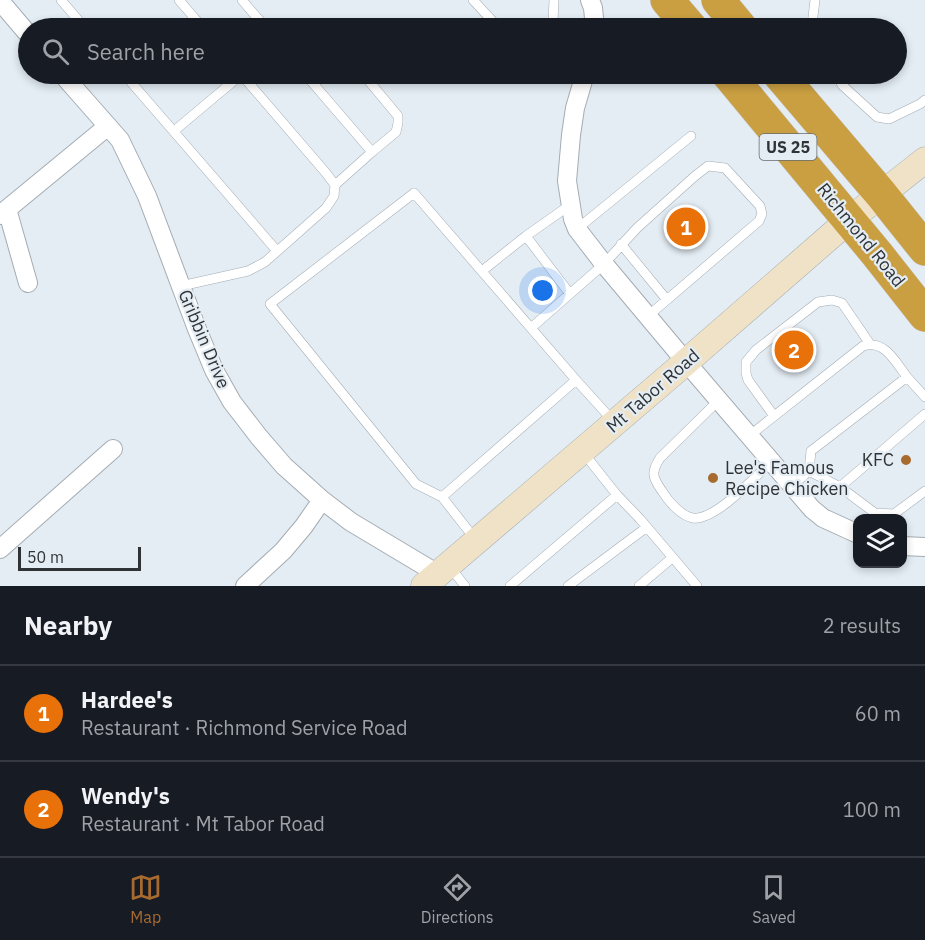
<!DOCTYPE html>
<meta charset="utf-8">
<style>
:root{--surface:#171b24;--page:#242831;--text:#f1f3f6;--muted:#9ea1a6;--line:#363941;--accent:#a86b2f}
body{margin:0;font-family:"IBM Plex Sans",sans-serif;background:var(--page);color:var(--text)}
.controls{position:absolute;right:18px;bottom:18px;display:grid;overflow:hidden;border-radius:12px;box-shadow:0 3px 9px #0003}
.controls button{width:54px;height:54px;display:grid;place-items:center;padding:0;border:0;border-bottom:2px solid var(--line);background:var(--surface);color:var(--text);font:30px sans-serif}
.scale{position:absolute;left:18px;bottom:15px;width:123px;box-sizing:border-box;padding-left:6px;border:3px solid #303336;border-top:0;font-size:16px;line-height:21px;white-space:nowrap;color:#303336;-webkit-text-stroke:4px #e4edf4;paint-order:stroke}
.you{position:absolute;left:543px;top:291px;width:21px;height:21px;margin:-15px;border:4px solid #fff;border-radius:50%;background:#1a73e8;box-shadow:0 0 0 9px #1a73e833}
.badge{display:grid;place-items:center;width:39px;height:39px;border-radius:50%;background:var(--accent);color:#fff;font-size:20px;font-weight:700}
.pin{position:absolute;translate:-50% -50%;border:3px solid #fff;box-shadow:0 2px 6px #0006}
.list{margin:0;padding:0;list-style:none}
h2{display:flex;justify-content:space-between;align-items:center;height:78px;margin:0;padding:0 24px;font-size:26px}
h2 small{font-size:20px;font-weight:400;color:var(--muted)}
.list li{display:grid;grid-template-columns:39px 1fr auto;gap:18px;align-items:center;box-sizing:border-box;height:96px;padding:0 24px;border-top:2px solid var(--line)}
.list b{display:block;font-size:22px;white-space:nowrap}
.list p{margin:0;font-size:20px;white-space:nowrap;color:var(--muted)}
.list em{font-size:20px;font-style:normal;color:var(--muted)}
.icon{flex:none;width:33px;height:33px;fill:none;stroke:currentColor;stroke-width:2;stroke-linecap:round;stroke-linejoin:round}
.map{position:relative;flex:none;width:925px;height:586px;overflow:hidden}
.search{position:absolute;background:var(--surface);box-shadow:0 3px 9px #0003;left:18px;right:18px;top:18px;height:66px;display:flex;align-items:center;gap:15px;box-sizing:border-box;padding:0 21px;border-radius:33px;color:var(--muted);font-size:22px}
.sheet{height:270px;background:var(--surface)}
nav{display:flex;justify-content:space-around;align-items:center;box-sizing:border-box;height:84px;border-top:2px solid var(--line);background:var(--surface);font-size:16px;color:var(--muted)}
nav a{display:grid;justify-items:center;gap:3px}
nav .on{color:var(--accent)}
.map>svg:first-child{display:block}
.lines{fill:none;stroke-linecap:round;stroke-linejoin:round}
.lane-casing{stroke:#a4acb3;stroke-width:10}
.street-casing{stroke:#a4acb3;stroke-width:20}
.secondary-casing{stroke:#a4acb3;stroke-width:27}
.highway-casing{stroke:#c9cacb;stroke-width:34}
.lane{stroke:#fff;stroke-width:9}
.street{stroke:#fff;stroke-width:18}
.secondary{stroke:#efe2c6;stroke-width:26}
.highway{stroke:#ca9f41;stroke-width:33}
.poi-dot{fill:#a86b2f;stroke:#e4edf4;stroke-width:2}
.labels{text-anchor:middle;stroke-width:4.5;stroke-linejoin:round;paint-order:stroke}
.shield{fill:#e4edf4;stroke:#666b6f;stroke-width:1.5}
.shield-label{font-size:16px;font-weight:bold;fill:#303336}
.street-label{font-size:18px;fill:#303336;stroke:#e4edf4}
.poi-label{font-size:18px;fill:#303336;stroke:#e4edf4;text-anchor:end}
</style>
<div class="map">
<svg width="925" height="586" viewBox="0 0 925 586">
<rect width="100%" height="100%" fill="#e4edf4"/>
<g class="lines">
<defs>
<path id="lane" d="M61,0L85,28
M179,0L203,28
M242,0L266,28
M473,0L499,28
M547,28L553,22L554,0
M814,28L812,25L815,0
M124,74L277,251
M305,74L372,152
M837,74L842,85L877,117L889,119L920,104L925,100
M174,131L242,74
M335,185L372,152L396,132L398,123V116L363,74
M577,229L691,136
M526,236L570,294
M621,244L667,300
M482,271L526,236L570,205
M181,286L248,271L265,262L326,208L334,196L335,185L326,173L241,74
M531,328L604,264L637,228L695,176L708,166L725,168L760,206L762,214L759,221L648,316
M719,400L660,458C651,472 652,477 662,491C668,501 681,516 693,518C715,521 755,477 771,462
M774,416L748,380L746,373V362L756,350L818,302L832,300L842,303L870,344
M749,436L863,346C885,339 896,363 907,377
M809,471L840,487L875,513L894,514L925,491
M792,486L809,471L811,451L907,377L925,397
M840,487L925,414
M617,495L640,519L697,586
M442,497L416,484L270,304L414,193L576,380
M475,539L442,497L576,380L614,422
M450,567L465,586
M510,586L617,495L582,451
M568,586L647,527
M639,586L672,558"/>
<path id="street" d="M590,0L593,8L595,28
M0,1L28,34
M62,74L120,140L147,196L197,329L214,370L232,402L259,437L284,466L322,500L351,522L438,574
M585,74L575,108L571,135L567,181L573,219L577,229L604,264L686,362L812,509L823,518L858,534
M7,209L28,283
M0,215L108,126
M902,546L925,547
M0,549L113,449
M245,586L283,551L304,526L322,500"/>
<path id="secondary" d="M424,586L686,362L849,220L925,160"/>
<path id="highway" d="M667,0L691,28
M718,0L741,28
M728,74L877,254L925,315
M779,74L881,194L925,249"/>
</defs>
<use href="#lane" class="lane-casing"/>
<use href="#street" class="street-casing"/>
<use href="#secondary" class="secondary-casing"/>
<use href="#highway" class="highway-casing"/>
<use href="#lane" class="lane"/>
<use href="#street" class="street"/>
<use href="#secondary" class="secondary"/>
<use href="#highway" class="highway"/>
</g>
<g class="poi-dot">
<circle cx="906" cy="460" r="6"/>
<circle cx="713" cy="478" r="6"/>
</g>
<g class="labels">
<rect class="shield" x="759.5" y="134" width="57" height="26" rx="4.5"/>
<g class="shield-label">
<text x="788" y="153">US 25</text>
</g>
<g class="street-label">
<text transform="translate(861 235) rotate(51)" y="6">Richmond Road</text>
<text transform="translate(204 339) rotate(67)" y="6">Gribbin Drive</text>
<text transform="translate(653 391) rotate(-41)" y="6">Mt Tabor Road</text>
</g>
<g class="poi-label">
<text x="894" y="466">KFC</text>
<text x="725" y="474" text-anchor="start">Lee's Famous<tspan x="725" dy="21">Recipe Chicken</tspan></text>
</g>
</g>
</svg>
<div class="controls">
<button><svg class="icon" aria-label="layers" viewBox="0 0 24 24"><path d="M12 4l9 5-9 5-9-5zM3 14l9 5 9-5"/></svg></button>
</div>
<div class="scale">50 m</div>
<div class="you"></div>
<div class="pin badge" style="left:686px;top:227px;background:#e8710a">1</div>
<div class="pin badge" style="left:794px;top:350px;background:#e8710a">2</div>
<div class="search"><svg class="icon" aria-label="search" viewBox="0 0 24 24"><circle cx="10" cy="10" r="6"/><path d="M15 15l6 6"/></svg>Search here</div>
</div>
<section class="sheet">
<h2>Nearby<small>2 results</small></h2>
<ul class="list">
<li><span class="badge" style="background:#e8710a">1</span><div><b>Hardee's</b><p>Restaurant · Richmond Service Road</p></div><em>60 m</em></li>
<li><span class="badge" style="background:#e8710a">2</span><div><b>Wendy's</b><p>Restaurant · Mt Tabor Road</p></div><em>100 m</em></li>
</ul>
</section>
<nav>
<a class="on"><svg class="icon" aria-label="map" viewBox="0 0 24 24"><path d="M3 6l6-2 6 2 6-2v14l-6 2-6-2-6 2zM9 4v14M15 6v14"/></svg>Map</a>
<a><svg class="icon" aria-label="directions" viewBox="0 0 24 24"><path d="M12 3l9 9-9 9-9-9zM9 14v-3h6M13 9l2 2-2 2"/></svg>Directions</a>
<a><svg class="icon" aria-label="saved" viewBox="0 0 24 24"><path d="M7 4h10v16l-5-4-5 4z"/></svg>Saved</a>
</nav>
